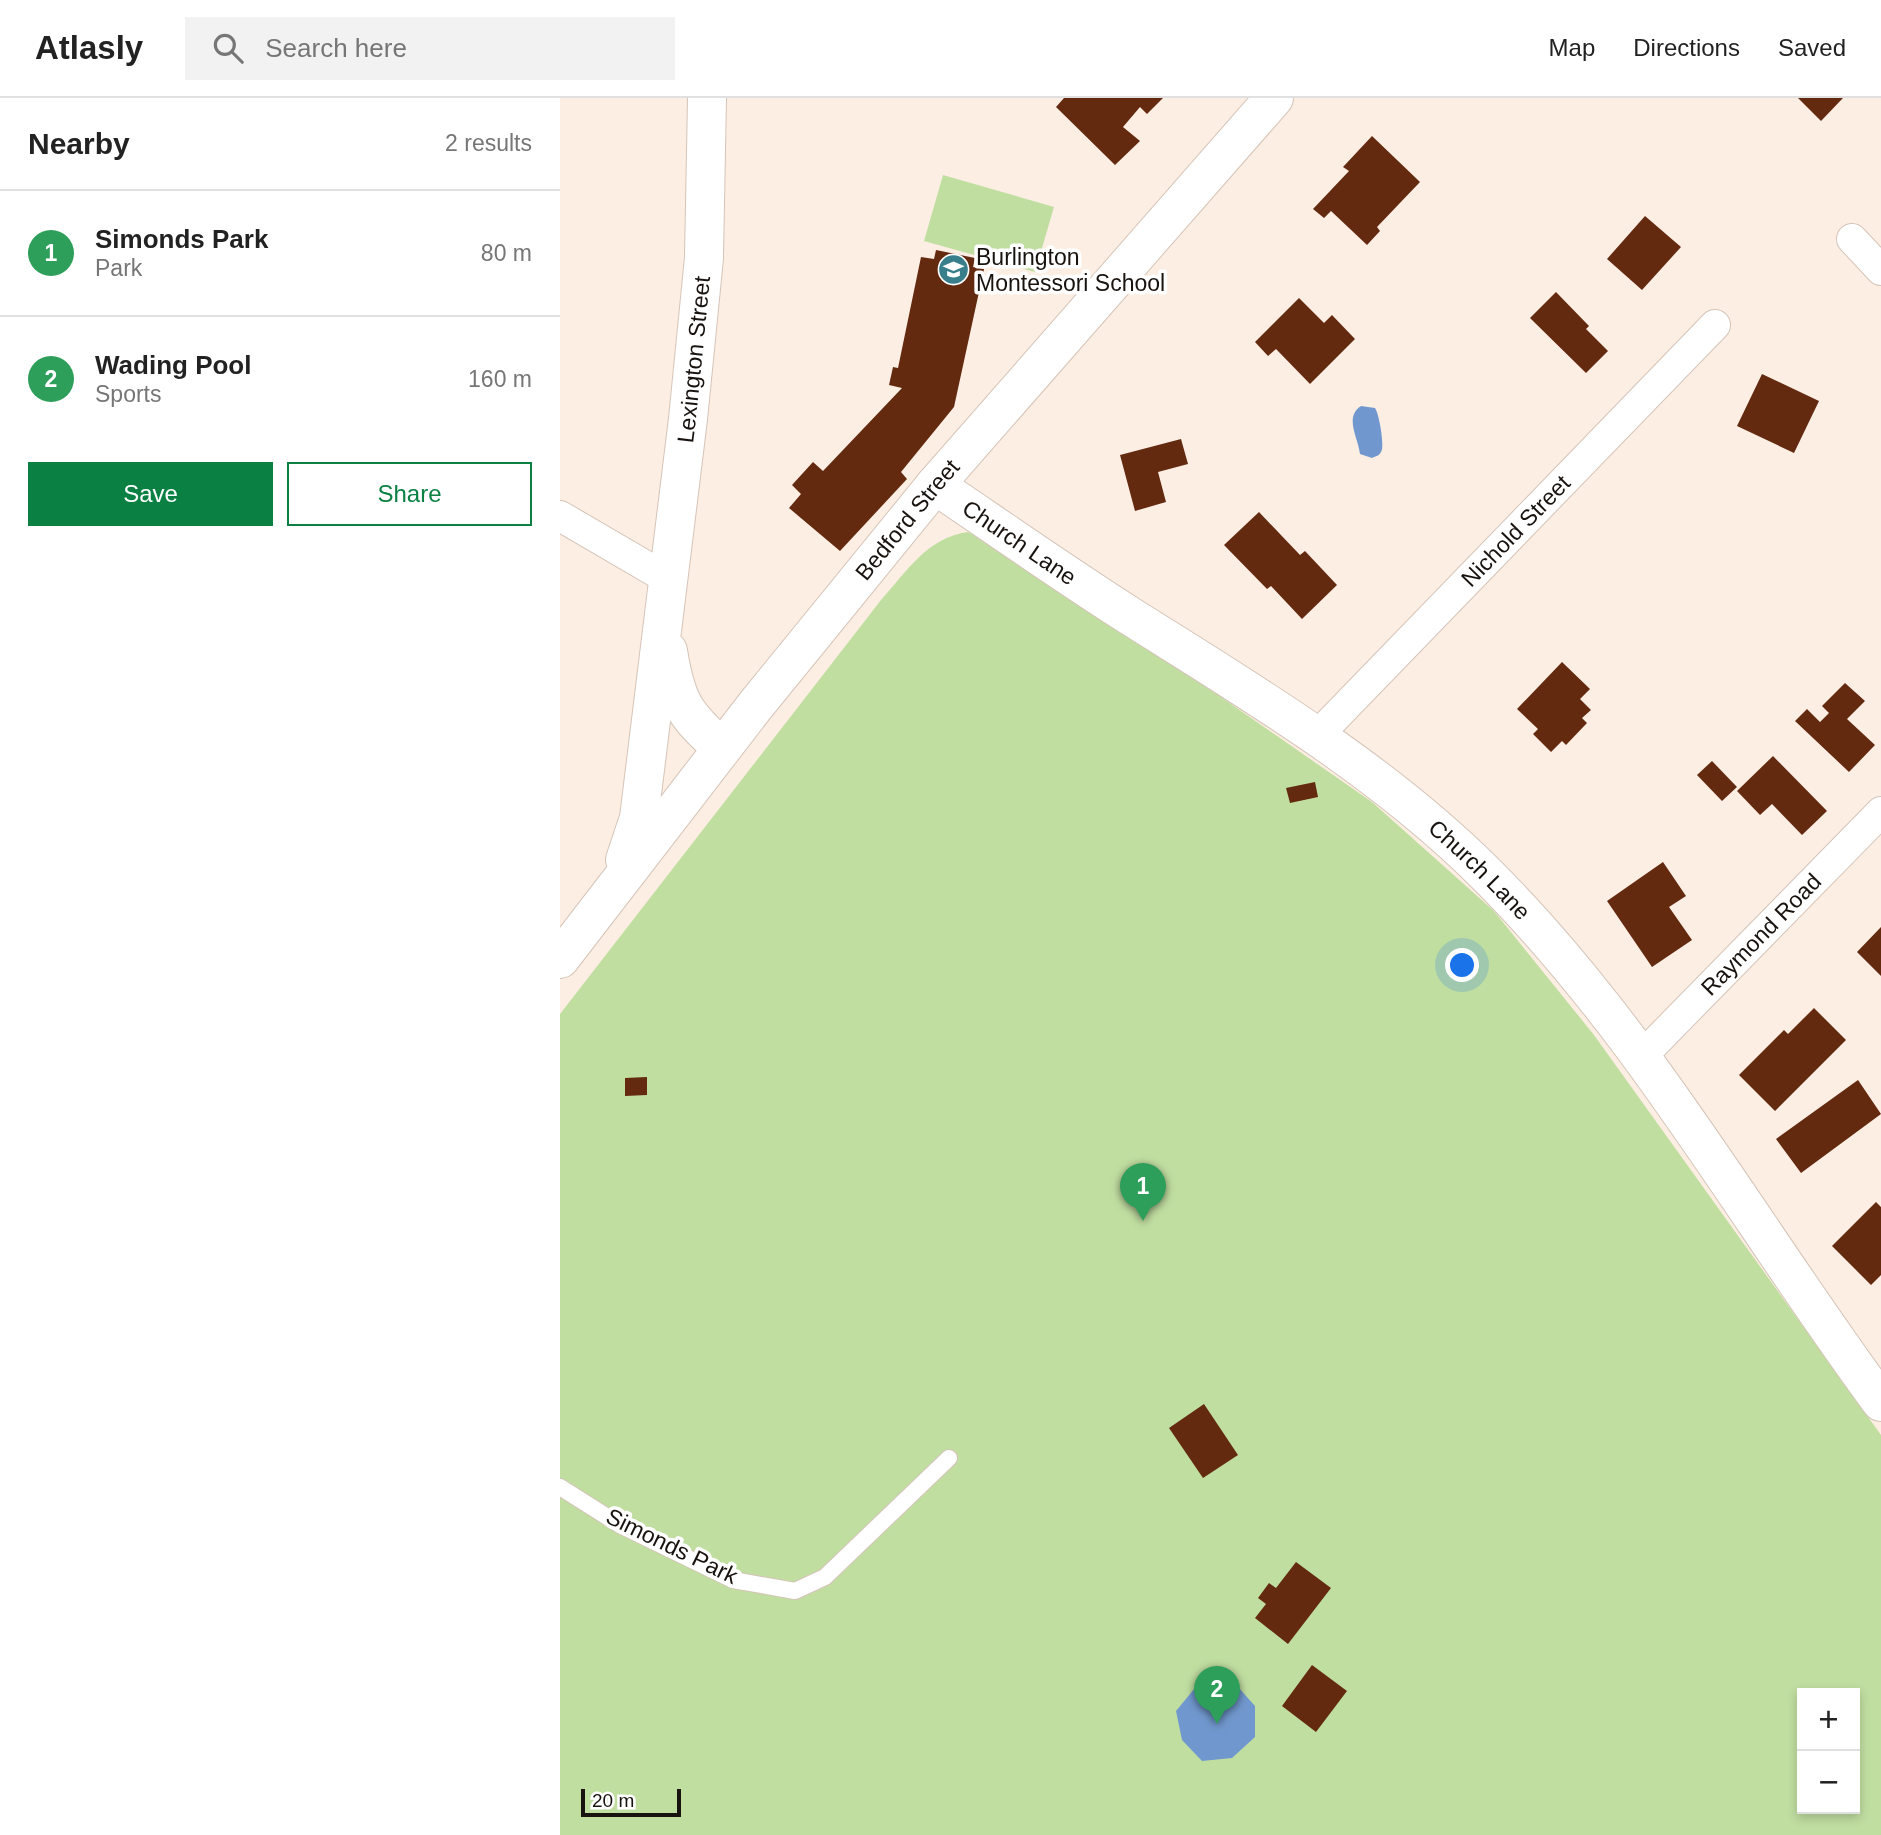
<!DOCTYPE html>
<meta charset="utf-8">
<style>
:root{--surface:#fff;--page:#f2f2f2;--text:#222;--muted:#767676;--line:#e0e0e0;--accent:#0b8043}
body{margin:0;font-family:Arial,sans-serif;background:var(--page);color:var(--text)}
.controls{position:absolute;right:21px;bottom:21px;display:grid;overflow:hidden;border-radius:0px;box-shadow:0 4px 10px #0003}
.controls button{width:63px;height:63px;display:grid;place-items:center;padding:0;border:0;border-bottom:2px solid var(--line);background:var(--surface);color:var(--text);font:35px sans-serif}
.scale{position:absolute;left:21px;bottom:18px;width:100px;box-sizing:border-box;padding-left:7px;border:4px solid #19130f;border-top:0;font-size:19px;line-height:24px;white-space:nowrap;color:#19130f;-webkit-text-stroke:5px #fff;paint-order:stroke}
.you{position:absolute;left:903px;top:868px;width:24px;height:24px;margin:-18px;border:5px solid #fff;border-radius:50%;background:#1a73e8;box-shadow:0 0 0 10px #1a73e833}
.badge{display:grid;place-items:center;width:46px;height:46px;border-radius:50%;background:var(--accent);color:#fff;font-size:23px;font-weight:700}
.pin{position:absolute;translate:-50% -58px;filter:drop-shadow(0 2px 4px #0008)}
.pin::after{content:'';position:absolute;top:37px;width:24px;height:21px;background:inherit;clip-path:polygon(0 0,100% 0,50% 100%)}
.list{margin:0;padding:0;list-style:none}
h2{display:flex;justify-content:space-between;align-items:center;height:91px;margin:0;padding:0 28px;font-size:30px}
h2 small{font-size:23px;font-weight:400;color:var(--muted)}
.list li{display:grid;grid-template-columns:46px 1fr auto;gap:21px;align-items:center;box-sizing:border-box;height:126px;padding:0 28px;border-top:2px solid var(--line)}
.list b{display:block;font-size:26px;white-space:nowrap}
.list p{margin:0;font-size:23px;white-space:nowrap;color:var(--muted)}
.list em{font-size:23px;font-style:normal;color:var(--muted)}
.actions{display:flex;gap:14px;padding:21px 28px}
.actions a{flex:1;padding:16px 0;border:2px solid var(--accent);border-radius:0px;text-align:center;font-size:24px;color:var(--accent)}
.actions .main{background:var(--accent);color:#fff}
.icon{flex:none;width:38px;height:38px;fill:none;stroke:currentColor;stroke-width:2;stroke-linecap:round;stroke-linejoin:round}
.map{position:relative;flex:none;width:1321px;height:1737px;overflow:hidden}
header{display:flex;align-items:center;gap:42px;box-sizing:border-box;height:98px;padding:0 35px;background:var(--surface);border-bottom:2px solid var(--line)}
header strong{font-size:33px}
nav{display:flex;gap:38px;margin-inline-start:auto;font-size:24px}
.search{width:490px;height:63px;background:var(--page);display:flex;align-items:center;gap:18px;box-sizing:border-box;padding:0 24px;border-radius:0px;color:var(--muted);font-size:26px}
main{display:flex}
aside{flex:1;background:var(--surface)}
.map>svg:first-child{display:block}
.green{fill:#c1dea1;fill-rule:evenodd}
.water{fill:#7198ce}
.building{fill:#632a10}
.lines{fill:none;stroke-linecap:round;stroke-linejoin:round}
.lane-casing{stroke:#d5c4b8;stroke-width:18}
.street-casing{stroke:#d5c4b8;stroke-width:32}
.secondary-casing{stroke:#d5c4b8;stroke-width:40}
.lane{stroke:#fff;stroke-width:16}
.street{stroke:#fff;stroke-width:30}
.secondary{stroke:#fff;stroke-width:38}
.labels{text-anchor:middle;stroke-width:7;stroke-linejoin:round;paint-order:stroke}
.poi-label{font-size:23px;fill:#19130f;stroke:#fff;text-anchor:start}
.street-label{font-size:23px;fill:#19130f;stroke:#fff}
</style>
<header>
<strong>Atlasly</strong>
<div class="search"><svg class="icon" aria-label="search" viewBox="0 0 24 24"><circle cx="10" cy="10" r="6"/><path d="M15 15l6 6"/></svg>Search here</div>
<nav><a>Map</a><a>Directions</a><a>Saved</a></nav>
</header>
<main>
<aside>
<h2>Nearby<small>2 results</small></h2>
<ul class="list">
<li><span class="badge" style="background:#2e9e5b">1</span><div><b>Simonds Park</b><p>Park</p></div><em>80 m</em></li>
<li><span class="badge" style="background:#2e9e5b">2</span><div><b>Wading Pool</b><p>Sports</p></div><em>160 m</em></li>
</ul>
<div class="actions"><a class="main">Save</a><a>Share</a></div>
</aside>
<div class="map">
<svg width="1321" height="1737" viewBox="0 0 1321 1737">
<rect width="100%" height="100%" fill="#fdeee4"/>
<path class="green" d="M383,77L494,109L475,174L364,143Z
M408,434L474,469L812,704L934,813L1034,937L1321,1337V1737H0V916L321,502C347,473 368,439 408,434ZM1242,1595H1295V1711H1242Z"/>
<path class="water" d="M801,308L815,310C819,315 825,348 821,354C819,358 816,358 812,360L800,356C798,339 784,319 801,308Z
M671,1581L695,1608V1639L672,1660L642,1663L622,1642L616,1613L639,1585Z"/>
<path class="building" d="M504,0H603L587,16L580,9L563,29L580,43L555,67L496,9Z
M1238,0H1283L1261,23Z
M812,38L860,84L817,129L820,133L807,147L771,113L764,120L753,111L789,73L783,69Z
M1085,118L1121,149L1082,192L1047,161Z
M376,152L415,160L413,169L424,171L394,309L341,374L347,381L280,453L229,410L241,396L232,387L253,364L263,373L342,290L329,287L333,269L338,270L361,159L374,161Z
M996,194L1029,228L1026,231L1048,253L1026,275L970,220Z
M739,200L764,225L772,217L795,241L750,286L716,251L708,258L695,244Z
M1202,276L1259,303L1234,355L1177,328Z
M621,341L628,366L598,374L606,404L575,413L560,357Z
M699,414L740,457L745,453L777,487L742,521L711,488L707,491L664,447Z
M1002,564L1030,591L1020,601L1031,612L1022,620L1027,625L1006,647L1002,643L991,654L973,636L978,631L957,611Z
M1285,585L1305,603L1287,621L1315,647L1289,674L1235,623L1247,611L1260,624L1269,615L1262,608Z
M1213,658L1267,713L1242,737L1212,706L1200,717L1177,693Z
M1152,663L1177,689L1162,703L1137,677Z
M755,684L758,699L730,705L726,690Z
M1103,764L1126,798L1109,809L1132,842L1092,869L1047,803Z
M1321,829V878L1297,854Z
M1254,910L1286,942L1215,1013L1179,977L1224,932L1228,936Z
M87,979V997L65,998V980Z
M1298,982L1321,1016L1241,1075L1216,1041Z
M1316,1104L1321,1109V1177L1311,1187L1272,1148Z
M644,1306L678,1357L643,1380L609,1330Z
M736,1464L771,1490L728,1546L695,1520L706,1506L698,1500L709,1485L716,1490Z
M752,1567L787,1593L756,1634L722,1608Z"/>
<g class="lines">
<defs>
<path id="lane" d="M0,1389L60,1427L173,1482L235,1493L265,1479L389,1360"/>
<g id="street">
<path d="M1292,141L1321,172"/>
<path d="M0,418L108,481"/>
<path id="s1" d="M756,639L1155,227"/>
<path id="s2" d="M1080,960L1321,714"/>
</g>
<g id="secondary">
<path id="s3" d="M375,387C440,431 504,476 570,518C692,595 820,671 923,773C1081,929 1190,1127 1321,1304"/>
<path d="M108,553C116,603 124,617 162,650"/>
<path id="s4" d="M65,762L79,720L128,321L144,160L147,0"/>
<path id="s5" d="M0,861L195,608L375,387L714,0"/>
</g>
</defs>
<use href="#lane" class="lane-casing"/>
<use href="#street" class="street-casing"/>
<use href="#secondary" class="secondary-casing"/>
<use href="#lane" class="lane"/>
<use href="#street" class="street"/>
<use href="#secondary" class="secondary"/>
</g>
<defs>
<symbol id="school-disc" viewBox="-11 -11 22 22"><circle r="9.5" fill="#397f8b" stroke="#fff"/><path d="M0-5L7-2L0 1L-7-2ZM-4 1L0 2.5L4 1V4Q0 6-4 4Z" fill="#fff"/></symbol>
</defs>
<g fill-rule="evenodd">
<use href="#school-disc" x="376" y="154" width="35" height="35"/>
</g>
<g class="labels">
<g class="poi-label">
<text x="416" y="167">Burlington<tspan x="416" dy="26">Montessori School</tspan></text>
</g>
<g class="street-label">
<text dy="8" stroke="none"><textPath href="#s4" startOffset="506">Lexington Street</textPath></text>
<text dy="8" stroke="none"><textPath href="#s5" startOffset="560">Bedford Street</textPath></text>
<text dy="8" stroke="none"><textPath href="#s1" startOffset="287">Nichold Street</textPath></text>
<text dy="8" stroke="none"><textPath href="#s3" startOffset="102">Church Lane</textPath></text>
<text dy="8" stroke="none"><textPath href="#s3" startOffset="668">Church Lane</textPath></text>
<text dy="8" stroke="none"><textPath href="#s2" startOffset="173">Raymond Road</textPath></text>
<text transform="translate(112 1448) rotate(26)" y="8">Simonds Park</text>
</g>
</g>
</svg>
<div class="controls">
<button>+</button>
<button>−</button>
</div>
<div class="scale">20 m</div>
<div class="you"></div>
<div class="pin badge" style="left:583px;top:1123px;background:#2e9e5b">1</div>
<div class="pin badge" style="left:657px;top:1626px;background:#2e9e5b">2</div>
</div>
</main>
